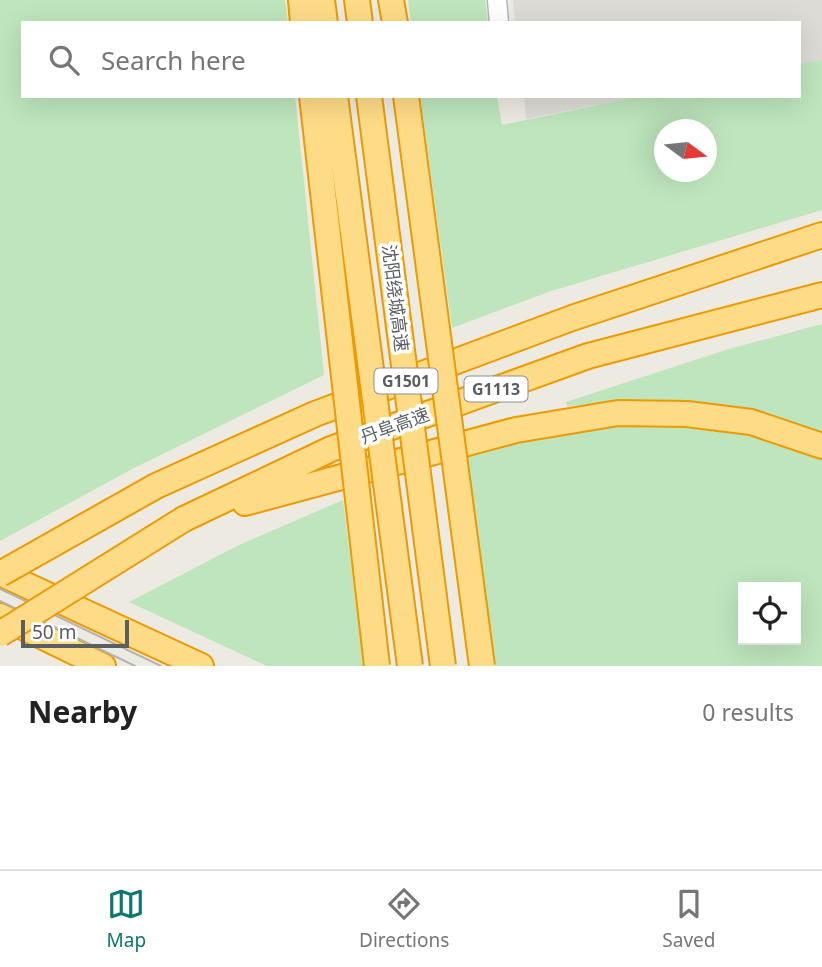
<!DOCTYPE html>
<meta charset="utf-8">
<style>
:root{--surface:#fff;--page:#f2f2f2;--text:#222;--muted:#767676;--line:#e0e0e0;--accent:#0f766e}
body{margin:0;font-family:"Noto Sans","Noto Sans SC",sans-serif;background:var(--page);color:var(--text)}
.controls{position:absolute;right:21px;bottom:21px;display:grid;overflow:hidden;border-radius:0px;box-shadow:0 7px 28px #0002}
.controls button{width:63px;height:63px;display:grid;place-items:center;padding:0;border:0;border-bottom:2px solid var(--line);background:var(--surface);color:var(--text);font:35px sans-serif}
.compass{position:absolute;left:654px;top:119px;width:63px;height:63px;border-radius:50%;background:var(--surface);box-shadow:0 7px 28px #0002;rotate:105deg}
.scale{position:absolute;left:21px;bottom:18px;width:108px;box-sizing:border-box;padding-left:7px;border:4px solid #595e62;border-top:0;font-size:19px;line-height:24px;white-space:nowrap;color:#595e62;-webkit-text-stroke:5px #fff;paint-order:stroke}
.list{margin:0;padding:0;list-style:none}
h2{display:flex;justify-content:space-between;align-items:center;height:91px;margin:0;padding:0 28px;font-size:30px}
h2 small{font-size:23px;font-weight:400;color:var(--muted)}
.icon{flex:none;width:38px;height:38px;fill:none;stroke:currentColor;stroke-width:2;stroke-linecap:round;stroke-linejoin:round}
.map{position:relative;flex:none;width:822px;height:666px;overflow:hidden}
.search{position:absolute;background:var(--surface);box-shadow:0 7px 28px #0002;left:21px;right:21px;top:21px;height:77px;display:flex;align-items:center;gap:18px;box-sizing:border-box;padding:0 24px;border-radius:0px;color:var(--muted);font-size:26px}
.sheet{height:203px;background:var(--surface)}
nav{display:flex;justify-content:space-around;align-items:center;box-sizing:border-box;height:98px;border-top:2px solid var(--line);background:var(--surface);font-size:19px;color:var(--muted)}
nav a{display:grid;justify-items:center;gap:4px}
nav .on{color:var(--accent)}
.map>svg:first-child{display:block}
.industrial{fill:#dddbd5}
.green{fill:#bee5bc;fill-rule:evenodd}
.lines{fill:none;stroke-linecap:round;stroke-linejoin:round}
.minor-casing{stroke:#b4b7bc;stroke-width:21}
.highway-casing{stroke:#ed9a00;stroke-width:28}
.minor{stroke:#fff;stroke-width:18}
.highway{stroke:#fedb87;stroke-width:24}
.tram{stroke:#b2b3b3;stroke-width:2}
.highway-bridge-casing{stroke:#ed9a00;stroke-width:28;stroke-linecap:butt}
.highway-bridge{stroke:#fedb87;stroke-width:24}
.labels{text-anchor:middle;stroke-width:7;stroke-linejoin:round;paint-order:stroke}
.shield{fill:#fff;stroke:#8b8e91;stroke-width:2}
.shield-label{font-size:16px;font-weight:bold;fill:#595e62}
.street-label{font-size:18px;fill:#595e62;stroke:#fff}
</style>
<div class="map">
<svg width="822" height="666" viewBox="0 0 822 666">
<rect width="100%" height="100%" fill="#edeae1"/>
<path class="industrial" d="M513,0H822V60L799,64V23H515Z
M524,96H641L526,119Z"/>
<path class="green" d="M0,0H285L288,23H23V96H295L324,375L132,469L0,541Z
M408,0H485L488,23H411Z
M822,60V210L551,291L452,328L420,96H497L502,125L641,96H799V64ZM664,130H706V172H664Z
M822,324V439L692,405L646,401L567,406L566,402L729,349Z
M639,422L738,430L822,456V666H492L466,454L534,437ZM743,587H796V640H743Z
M343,500L364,666H267L129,602L239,545Z"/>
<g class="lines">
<defs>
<path id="minor" d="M497,0L499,23"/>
<path id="highway" d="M301,0L303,23
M322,0L325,23
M357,0L360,23
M391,0L395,23
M156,486L315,414L572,318L822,235
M245,503L516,430L618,413L687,414L751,422L822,446
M184,519L331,449L588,356L822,295
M0,573L201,666
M0,616L103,666"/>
</defs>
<use href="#minor" class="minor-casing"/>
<use href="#highway" class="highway-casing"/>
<use href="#minor" class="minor"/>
<use href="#highway" class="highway"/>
<path class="tram" d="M0,589L161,666
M0,601L135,666"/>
<defs>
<path id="highway-bridge" d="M312,96L377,666
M335,96L410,666
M369,96L443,666
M406,96L482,666
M0,574L156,486
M0,634L184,519"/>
</defs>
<use href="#highway-bridge" class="highway-bridge-casing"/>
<use href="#highway-bridge" class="highway-bridge"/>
</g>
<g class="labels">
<g class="shield">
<rect x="374.5" y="368.5" width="63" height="25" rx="5"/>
<rect x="464.5" y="376.5" width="63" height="25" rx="5"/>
</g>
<g class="shield-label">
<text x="406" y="387">G1501</text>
<text x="496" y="395">G1113</text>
</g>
<g class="street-label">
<text transform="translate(395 298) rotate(83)" y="6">沈阳绕城高速</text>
<text transform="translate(395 426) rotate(-20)" y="6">丹阜高速</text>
</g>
</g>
</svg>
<div class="controls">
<button><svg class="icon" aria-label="locate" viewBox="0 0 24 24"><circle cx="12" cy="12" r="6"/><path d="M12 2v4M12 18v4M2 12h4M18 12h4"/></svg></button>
</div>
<svg class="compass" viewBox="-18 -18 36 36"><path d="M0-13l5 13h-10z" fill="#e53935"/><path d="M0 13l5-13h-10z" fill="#767676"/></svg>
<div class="scale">50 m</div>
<div class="search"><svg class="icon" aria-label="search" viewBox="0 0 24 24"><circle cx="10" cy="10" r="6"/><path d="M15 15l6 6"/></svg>Search here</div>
</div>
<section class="sheet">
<h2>Nearby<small>0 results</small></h2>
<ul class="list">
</ul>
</section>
<nav>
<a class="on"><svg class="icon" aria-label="map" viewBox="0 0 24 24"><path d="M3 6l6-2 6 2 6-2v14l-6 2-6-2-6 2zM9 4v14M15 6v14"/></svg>Map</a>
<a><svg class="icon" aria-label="directions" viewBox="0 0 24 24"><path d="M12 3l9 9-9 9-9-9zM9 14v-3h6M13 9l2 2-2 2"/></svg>Directions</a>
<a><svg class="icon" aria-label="saved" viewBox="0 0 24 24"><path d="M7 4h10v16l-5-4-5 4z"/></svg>Saved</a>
</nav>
